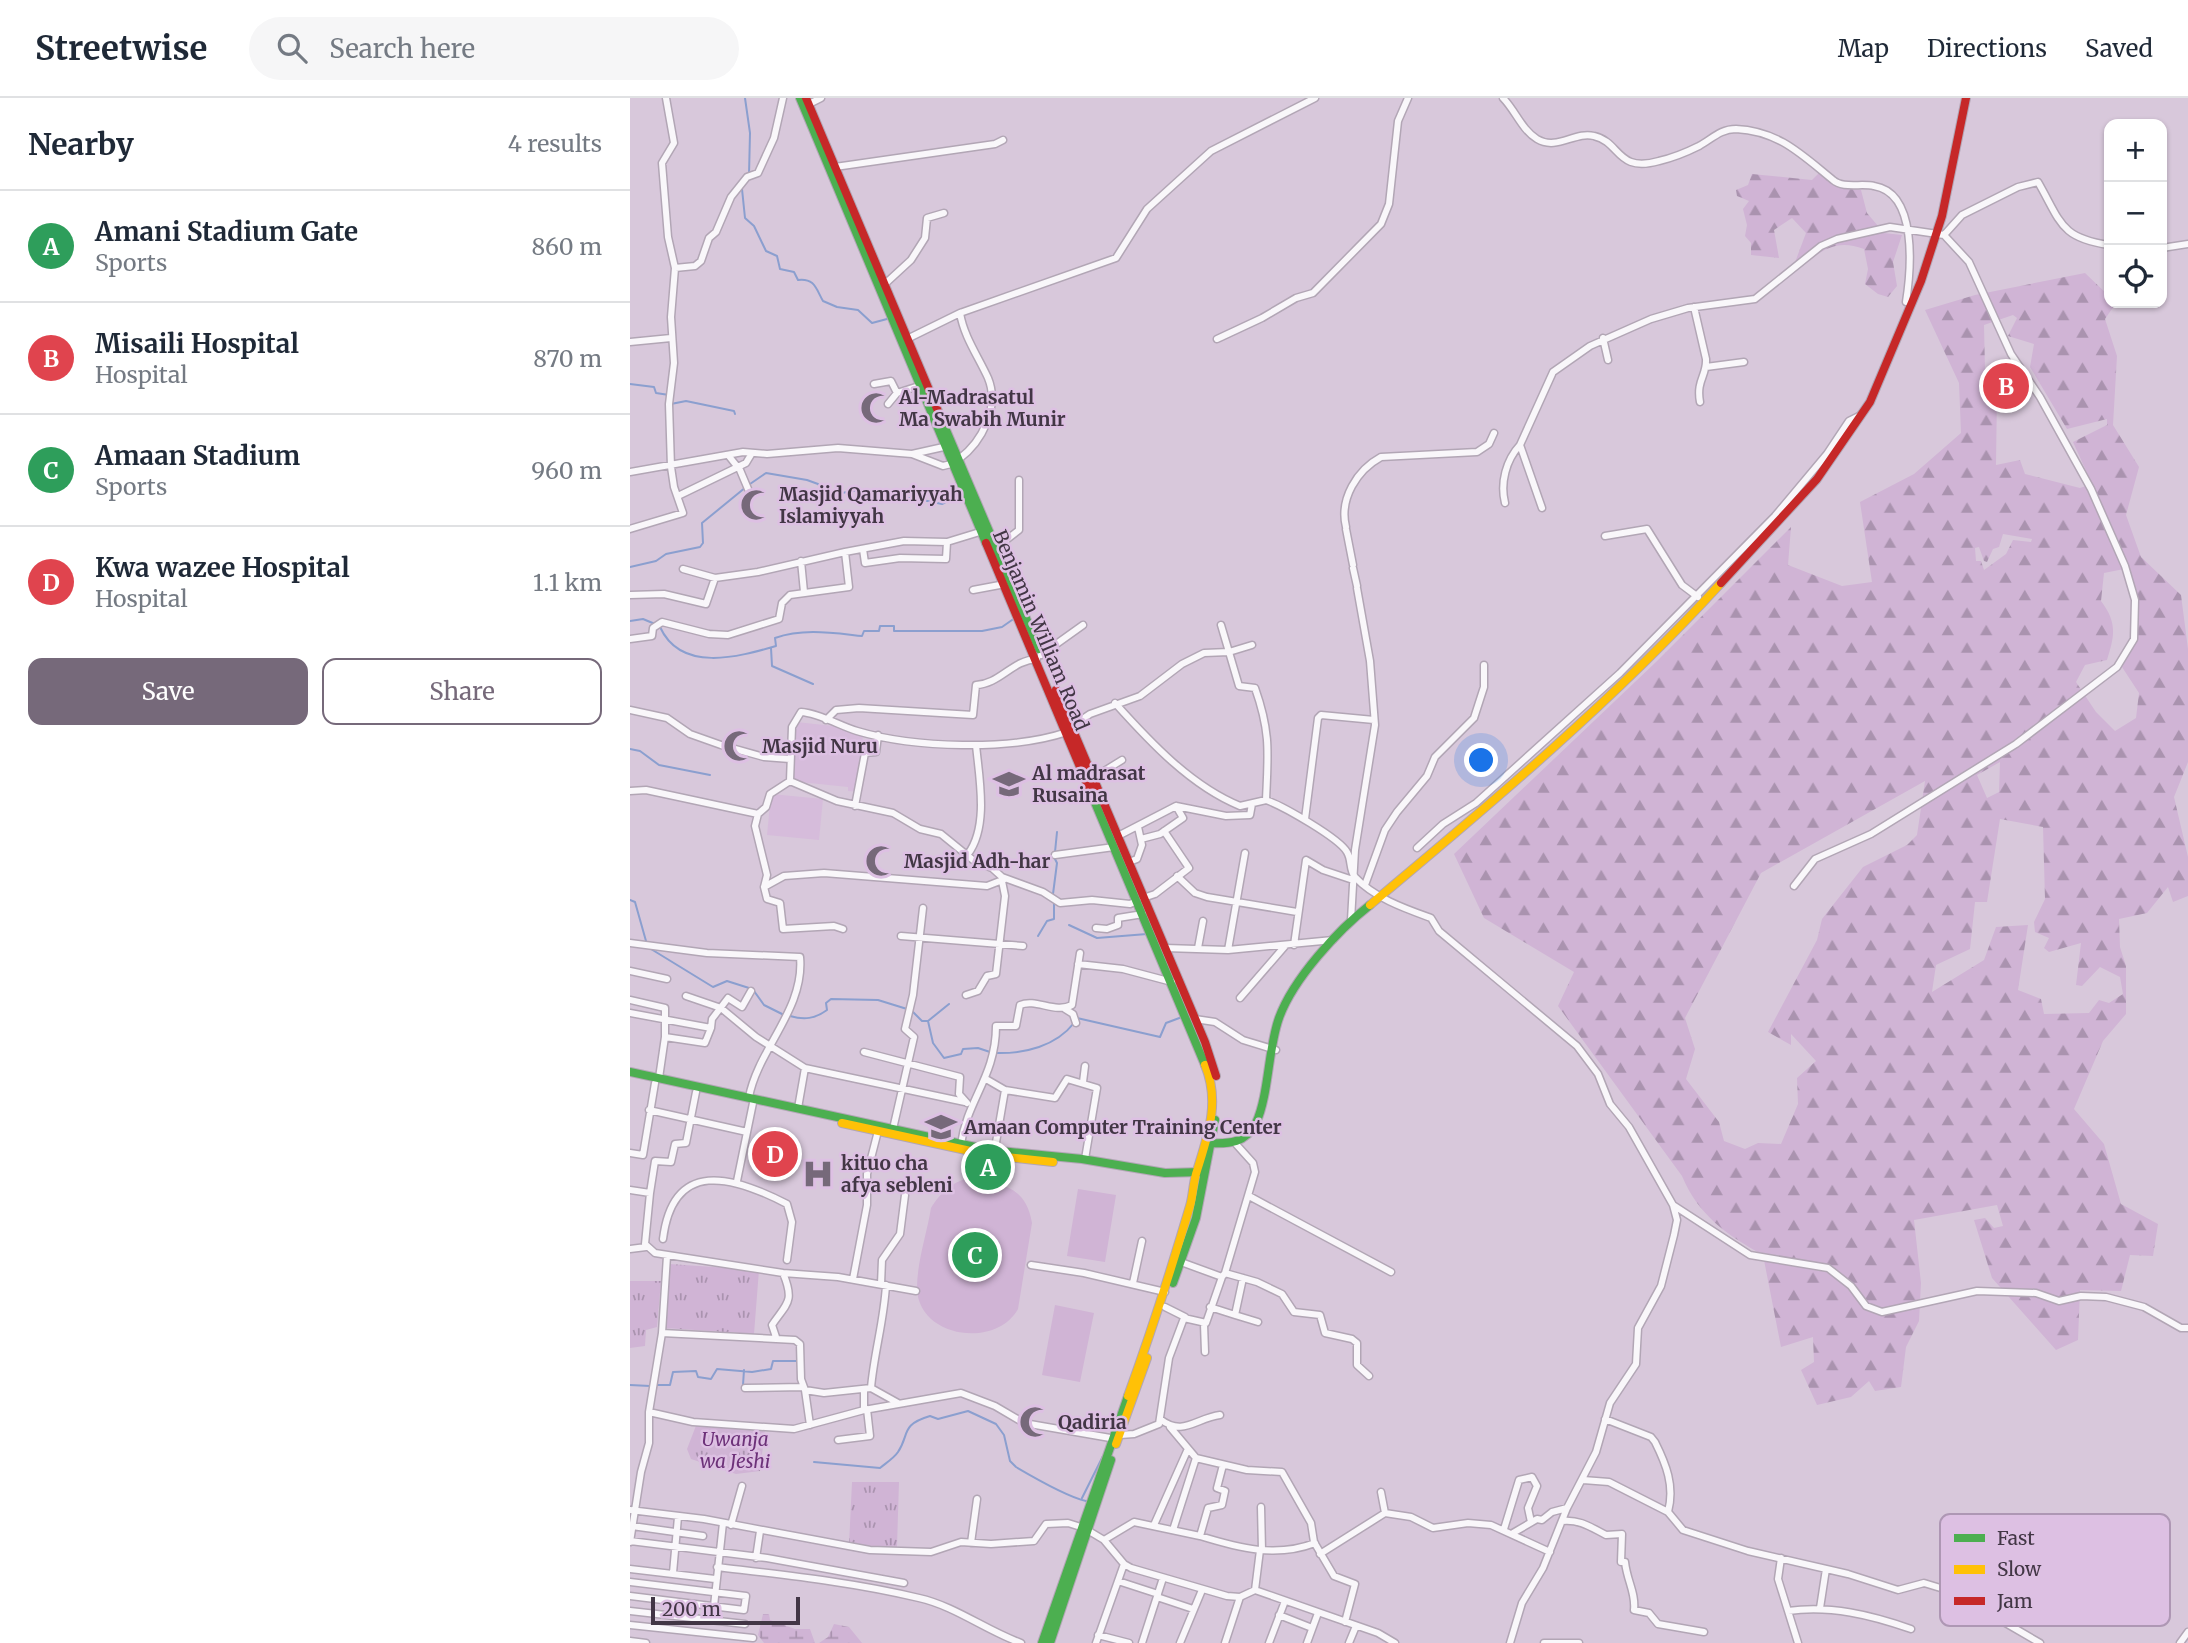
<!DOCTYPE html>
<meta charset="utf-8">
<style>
:root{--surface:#fff;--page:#f6f6f7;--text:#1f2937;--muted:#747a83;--line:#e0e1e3;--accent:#76697a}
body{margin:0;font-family:Merriweather,serif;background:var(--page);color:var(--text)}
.controls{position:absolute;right:21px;top:21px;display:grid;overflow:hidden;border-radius:14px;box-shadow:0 2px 5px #0004}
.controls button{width:63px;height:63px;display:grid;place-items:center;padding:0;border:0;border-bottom:2px solid var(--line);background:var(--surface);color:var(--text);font:35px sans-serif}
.scale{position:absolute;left:21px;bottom:18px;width:149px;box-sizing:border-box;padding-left:7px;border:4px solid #423645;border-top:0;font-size:19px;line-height:24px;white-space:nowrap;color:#423645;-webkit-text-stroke:5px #ddc0e3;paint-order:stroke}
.you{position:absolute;left:852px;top:663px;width:24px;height:24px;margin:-18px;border:5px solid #fff;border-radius:50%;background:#1a73e8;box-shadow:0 0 0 10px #1a73e833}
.badge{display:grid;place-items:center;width:46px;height:46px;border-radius:50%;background:var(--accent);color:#fff;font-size:23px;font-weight:700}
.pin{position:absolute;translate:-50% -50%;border:4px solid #fff;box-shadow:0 2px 7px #0006}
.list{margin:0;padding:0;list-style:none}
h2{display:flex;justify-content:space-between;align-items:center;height:91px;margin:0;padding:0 28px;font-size:30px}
h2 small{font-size:23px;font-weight:400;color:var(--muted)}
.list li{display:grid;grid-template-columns:46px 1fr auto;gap:21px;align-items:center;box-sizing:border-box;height:112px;padding:0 28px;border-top:2px solid var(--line)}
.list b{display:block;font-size:26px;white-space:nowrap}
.list p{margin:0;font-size:23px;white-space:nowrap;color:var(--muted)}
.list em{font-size:23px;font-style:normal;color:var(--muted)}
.actions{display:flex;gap:14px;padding:21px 28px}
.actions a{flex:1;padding:16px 0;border:2px solid var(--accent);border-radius:14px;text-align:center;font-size:24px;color:var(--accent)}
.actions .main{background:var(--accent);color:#fff}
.icon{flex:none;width:38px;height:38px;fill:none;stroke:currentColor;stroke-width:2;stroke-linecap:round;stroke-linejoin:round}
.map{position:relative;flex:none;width:1558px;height:1545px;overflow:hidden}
header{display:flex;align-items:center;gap:42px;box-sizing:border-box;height:98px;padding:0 35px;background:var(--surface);border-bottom:2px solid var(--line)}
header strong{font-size:33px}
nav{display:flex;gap:38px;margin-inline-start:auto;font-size:24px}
.search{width:490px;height:63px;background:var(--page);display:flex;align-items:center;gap:18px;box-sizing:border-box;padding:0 24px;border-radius:38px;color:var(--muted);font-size:26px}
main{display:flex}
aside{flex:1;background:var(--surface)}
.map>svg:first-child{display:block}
.built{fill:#d6bcdb}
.grass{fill:#d0b4d5}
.forest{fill:url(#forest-firs);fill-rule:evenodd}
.wetland{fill:url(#wetland-marsh)}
.park{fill:url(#park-tufts)}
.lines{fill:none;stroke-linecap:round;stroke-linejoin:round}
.stream{stroke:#8b9fcf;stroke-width:2}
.street-casing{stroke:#b2a6b5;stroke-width:9}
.fast-casing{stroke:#b2a6b5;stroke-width:10}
.slow-casing{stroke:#b2a6b5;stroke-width:10}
.jam-casing{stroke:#b2a6b5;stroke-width:10}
.street{stroke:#f9f7fa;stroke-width:6}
.fast{stroke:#4caf50;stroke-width:8}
.slow{stroke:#ffc107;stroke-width:8}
.jam{stroke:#c62828;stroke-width:8}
.labels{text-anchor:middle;stroke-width:5;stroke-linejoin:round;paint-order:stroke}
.poi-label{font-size:19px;font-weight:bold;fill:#423645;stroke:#ddc0e3;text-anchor:start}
.street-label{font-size:19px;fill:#423645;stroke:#ddc0e3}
.park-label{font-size:19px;font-style:italic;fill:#6d3179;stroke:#ddc0e3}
.key{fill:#ddc0e3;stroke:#ae97b4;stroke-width:2}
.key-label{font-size:19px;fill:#423645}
</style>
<header>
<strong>Streetwise</strong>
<div class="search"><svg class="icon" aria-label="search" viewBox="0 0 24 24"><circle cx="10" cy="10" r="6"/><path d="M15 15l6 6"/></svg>Search here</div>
<nav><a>Map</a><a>Directions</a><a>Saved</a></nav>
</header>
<main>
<aside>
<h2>Nearby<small>4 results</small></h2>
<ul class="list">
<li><span class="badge" style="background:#2e9e5b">A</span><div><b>Amani Stadium Gate</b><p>Sports</p></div><em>860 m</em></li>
<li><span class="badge" style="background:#e0444e">B</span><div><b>Misaili Hospital</b><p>Hospital</p></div><em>870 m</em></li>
<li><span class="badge" style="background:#2e9e5b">C</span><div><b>Amaan Stadium</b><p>Sports</p></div><em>960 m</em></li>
<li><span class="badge" style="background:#e0444e">D</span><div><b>Kwa wazee Hospital</b><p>Hospital</p></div><em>1.1 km</em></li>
</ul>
<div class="actions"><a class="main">Save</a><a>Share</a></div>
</aside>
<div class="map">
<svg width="1558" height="1545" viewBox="0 0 1558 1545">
<defs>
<pattern id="forest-firs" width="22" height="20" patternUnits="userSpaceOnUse" patternTransform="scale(1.75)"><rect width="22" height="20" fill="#d0b4d5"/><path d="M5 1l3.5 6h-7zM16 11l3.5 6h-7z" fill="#aa93af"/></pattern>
<pattern id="wetland-marsh" width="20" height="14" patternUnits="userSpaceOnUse" patternTransform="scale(1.75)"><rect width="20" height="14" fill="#d0b4d5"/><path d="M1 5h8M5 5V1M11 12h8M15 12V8" fill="none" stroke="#aa93af"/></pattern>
<pattern id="park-tufts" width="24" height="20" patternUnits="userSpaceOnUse" patternTransform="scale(1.75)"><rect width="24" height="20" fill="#d0b4d5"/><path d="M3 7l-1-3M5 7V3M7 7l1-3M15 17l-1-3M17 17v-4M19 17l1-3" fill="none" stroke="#aa93af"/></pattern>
</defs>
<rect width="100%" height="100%" fill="#d8c8db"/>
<path class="built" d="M166,624L222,630L233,635L229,694L218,693V689L160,683Z
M141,696L193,701L189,742L137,737Z"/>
<path class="grass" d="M341,1080C372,1085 396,1089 402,1125L388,1211C366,1251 288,1240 287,1190C287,1164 297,1135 301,1110C310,1095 324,1082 341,1080Z
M448,1091L486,1097L475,1164L437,1158Z
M425,1207L464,1215L450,1284L412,1277Z"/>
<path class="forest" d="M1190,74L1210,90L1231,92L1237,115L1254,135L1272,137L1263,164L1267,188L1258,199L1248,196L1235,186L1238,171L1234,151C1207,141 1193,151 1172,168L1164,167L1176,135L1162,120L1144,132L1149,160L1121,157V145L1115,138L1117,127L1113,111L1119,103L1107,98L1106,92L1118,87L1122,76L1182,82Z
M1455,175L1479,198V205H1486L1475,221L1487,258L1483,327L1509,369L1496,417L1511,459L1551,497L1558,551V664L1544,699L1558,759V798L1543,804L1538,789L1517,815L1489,821L1490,849L1496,868V916L1473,943L1444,1011L1474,1046L1491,1106L1528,1126L1523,1158L1500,1157L1491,1193L1450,1192L1448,1242L1426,1252L1362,1180L1344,1122L1355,1120L1364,1130L1373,1128L1367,1107L1284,1122L1291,1185L1289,1223L1276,1249L1271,1289L1245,1293L1239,1283L1221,1299L1187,1307L1171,1272L1184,1264L1183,1239L1151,1249L1133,1157C1097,1137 1068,1117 1052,1078L928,908L944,874L854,820L824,756L1026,564L1161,429L1158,467L1212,488L1242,484L1230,404L1284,376L1331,335L1329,285L1295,212L1345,197ZM1383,217L1387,220L1378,238L1404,246L1400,269L1437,331L1477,321V327L1443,344L1462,386L1450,390L1395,376L1390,362L1366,367L1367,295L1355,272L1354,227ZM1373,436L1402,441L1401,444L1383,442L1376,456L1354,472L1351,463H1346L1345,450L1349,449L1354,463L1357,464L1363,451L1369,449ZM1499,470C1511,511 1510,531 1492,569L1509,595L1506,620L1485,633L1466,614L1446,584L1455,567L1477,562C1485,537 1487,524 1471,503L1474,475ZM1370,664L1369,694L1357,700L1347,677ZM1295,683L1287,737L1277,747L1233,769L1192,821L1187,842L1138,934L1161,947V936L1186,963L1167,980L1168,1006L1151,1046L1128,1045L1115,1051L1094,1043L1089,1024L1056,981L1065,951L1055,920L1131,775ZM1370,721L1413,729L1415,801L1404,824L1405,834L1419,840L1414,850L1419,854L1451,845L1446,887L1452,888L1470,869L1490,879L1493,896L1479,905L1469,902L1459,915L1414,916L1411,901L1388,892L1398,827L1366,829L1354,862L1302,894L1306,867L1340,851L1345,804H1357Z"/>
<path class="wetland" d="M133,1516H139L140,1522L165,1531H180L185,1545H134L128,1537Z
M204,1526L219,1529L232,1545H189L198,1539Z"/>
<path class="park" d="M39,1166L129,1172L124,1236L35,1230Z
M0,1183H31L27,1229L16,1232L15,1248L0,1250Z
M67,1325L135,1332L130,1373L106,1376L61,1361L57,1351Z
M222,1384H269L267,1449L219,1447Z"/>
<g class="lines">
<path class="stream" d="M115,0L120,35L119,77
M112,91L115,120L124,128L136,153L147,158L150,171L164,174L168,182C185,180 186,191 193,203L207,209L228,212L242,225L257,221
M0,286L24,289L26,295L39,297
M41,306L56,303L104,313L105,316
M120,386L136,375L177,382L188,386L194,393L206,396L229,392L256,400H283L312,406L327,398
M0,469L26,463L36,456L70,449L73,445L72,425L116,389
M0,523L13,521L25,526
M30,529C51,575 108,559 146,548L145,540C173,530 203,535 232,538L234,533H249L250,528H264V533H352L372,529L382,522
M141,550L142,568L183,586
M0,651L10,653L29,667L80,677
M425,754L427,734
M423,796L427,765L424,759
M0,802L5,804L16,843
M439,827L467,840L517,836
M408,838L417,823L424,821V805
M21,851L83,889L97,883L119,890
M124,893L134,907L154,917
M282,913L292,923H298L319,906
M160,918C174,922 185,921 197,912L196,905L201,901L248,902L277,911
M447,920L530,939L536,925L552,919
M298,923L303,945L314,960L331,956L333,951L348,950L360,954
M365,955C395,956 426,948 444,925
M0,1287L20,1288
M25,1287H40L43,1274L66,1273L68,1279L81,1281L87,1271L122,1274L141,1271L143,1263H168
M113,1287L114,1272
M184,1364L250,1370C256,1365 264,1360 268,1354C280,1336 270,1327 300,1318L308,1321L338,1313L366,1326L374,1337L380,1363L386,1369C403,1379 439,1399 456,1403
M452,1400L473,1358"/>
<defs>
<path id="street" d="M873,0C885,12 892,32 907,41C927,53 945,33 964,38C991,44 986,75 1029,63C1042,60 1057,54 1069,48C1082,41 1090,31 1106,31C1149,33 1172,57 1203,82C1213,91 1231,85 1244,88C1288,95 1281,172 1276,204
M175,8L191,0
M205,69L365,46L373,42
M1314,137L1332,117L1388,89L1408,84C1431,124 1430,140 1479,147
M1532,150L1558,146
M45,170L65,168L71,163L79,140L86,134L101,99L117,79L128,75L144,40L153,0
M256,185L281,162L295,140L297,120L314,115
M1064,209L1076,261C1077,278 1066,282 1070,304
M973,240L978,262
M587,241L632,220L666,200L683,195L751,126L759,106L768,23L778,0
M275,242L330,215
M0,244L41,240
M1076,269L1114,264
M244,286L261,283L267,295
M258,306L267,295L292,287
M282,356L313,368L325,365
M98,357L110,372L118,391
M329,361C352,344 370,309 358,280C348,258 334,239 330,215L486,160L517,111L581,53L685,0
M0,374L113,354L137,356L208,350L282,356L318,348
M48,398L116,365L122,355
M875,405C870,385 876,362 890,347
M912,410L890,347L923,274L960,248L1021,221L1058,210L1125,201L1191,148L1207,141L1260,129L1314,137L1339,164L1381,256L1410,299L1461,391L1495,468L1505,502L1504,541L1487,569L1386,646L1241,736L1185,761L1164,788
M716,429C709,401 727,372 751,359L847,354L859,346L864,335
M0,431L53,415L44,389L41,369L39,306L44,265L41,219L45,170L38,139L32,65L44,45L36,0
M716,431L723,467
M975,438L1017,431L1052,487L1068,499
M367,449L389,432V382
M233,451L235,465L270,460L316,461L317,444
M171,463L174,494
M723,470L727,488
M53,471L85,480L128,474L215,454
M343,492L375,486
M0,497L34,496L76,506L85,480
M591,527L599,554L622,547
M0,541L22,538L23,530L32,524L79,536L98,537L149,521L152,505L160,497L219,489L215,454L274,443L317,444L353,433
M411,557L453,527
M485,605C520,644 561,688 610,708L636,702C653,708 709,740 717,754C722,762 719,772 725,779C744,800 776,811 801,820L809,833L947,948L968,976L980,1006L999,1029L1043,1107L1120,1157L1198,1170L1221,1188L1236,1208L1252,1214L1347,1193L1406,1195L1429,1203L1451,1198L1476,1199L1514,1209L1551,1230H1558
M0,612L37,620L60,636L91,647L134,659L160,661
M196,622L206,612L229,610L343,617L346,587C370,586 382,562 407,561
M441,629L460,616L510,598L552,566L574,555L599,554L609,588L625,590C641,635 638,656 636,702
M463,680L492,662
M160,683L207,703L263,715L290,731L311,736L343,762L362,770L372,779L413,794L430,805L462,802L500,806L507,803
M0,693L16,692L128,716
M225,708L235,655L246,654L248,637
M675,721L688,620L691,617L744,622
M488,738L546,708L596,718L620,717L622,706
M511,741L530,736L553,720L546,708
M787,750L813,726L846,705L990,575L1145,418L1197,356L1219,323L1231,317
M338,756C359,728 349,679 346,647
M425,757L484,749
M499,764L507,761L512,747L508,729
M547,778L565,795L577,799L667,814
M735,787L755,732L767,714L797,678L805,659L844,620L854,589V567
M134,789L154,778L194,775L357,788L375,781
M513,800L525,796L559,770L534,733
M721,822L725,752L745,627L740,563L727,490
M466,830L477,831L488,827V820L513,816
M213,831L204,828L153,831L150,805L137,801L134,789L137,777L125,728L128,716L136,709L140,696L160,683L162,629L171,614C189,615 210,628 227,633C284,650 381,653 437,634
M271,838L393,848
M0,845L77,855L170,859C175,911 128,951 119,999
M664,847L676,762L693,772L723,782
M535,850L598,852L703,842
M568,850L573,823
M598,852L615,755
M448,866L493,871L542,884
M0,873L37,881
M336,897L348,893L357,878L366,876L375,798L372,783
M56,898L91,910L126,939L175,970L168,1010
M610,900L655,848
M0,902L35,910V939L29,980
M435,911L443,916L446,925
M0,915L81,930L82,921L98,900L112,909L121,893
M565,921L585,924L613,942L646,952
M35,939L75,945L81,930
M234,954L330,979L329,996L337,1005
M175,970L335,1004
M356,981L375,992L364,1056
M453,984L455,968
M375,992L425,1000L437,981L467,990L455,1061
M19,1012L117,1034
M263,1031L284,939L275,931L283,897L293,810
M331,1046C337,1002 366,978 366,928H386L390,907C406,900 425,916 442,907L450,855
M0,1055L13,1057L25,985
M107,1083L123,1005
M0,1092L20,1095L25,1063L41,1064L45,1046L56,1045L66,994
M20,1095L15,1146L25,1155L153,1175L208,1179L286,1193
M619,1098L761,1174
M33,1141C43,1060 103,1078 157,1106L162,1124L157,1162
M0,1151L16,1149
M551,1164L592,1179L595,1175L627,1184L652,1196L664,1214L690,1217L695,1235L722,1241L727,1245V1267L739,1278
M401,1167L454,1175L535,1194
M595,1175L625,1074L623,1065L605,1045
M613,1180L605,1217L628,1224
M223,1181L237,1107V1076L248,1033
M503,1185L512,1143
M251,1186L252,1162L270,1136L275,1097
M256,1187C254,1223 244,1255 241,1290L268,1305
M535,1209L555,1219
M580,1209L605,1217
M574,1226L575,1254
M32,1235L165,1242L170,1246L171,1281L175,1292L194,1295L241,1290
M146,1239L142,1227C157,1205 165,1204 153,1175
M115,1290L173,1289
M175,1292L180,1327
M234,1292V1312
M19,1314L63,1324L164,1331L234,1312L331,1295L365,1308L394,1325L486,1341
M530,1321C553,1339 566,1320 590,1317
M975,1321L1021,1339L1025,1344C1036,1366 1045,1388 1038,1414L1053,1432L1118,1453L1218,1476L1268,1492L1294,1485L1340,1499L1360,1516L1410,1545
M540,1329L566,1360L617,1372L652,1374L681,1425L684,1444L704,1478L725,1486L715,1524
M490,1337L504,1336L529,1326L539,1260L554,1220L576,1225L592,1179
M208,1342L240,1338L237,1311
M953,1382L979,1384L1038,1414
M751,1394L755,1415
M631,1409L632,1452
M0,1412L74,1421L240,1452L301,1454L331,1444L361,1446L404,1443L416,1426L438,1425L454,1430L474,1442L494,1466L501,1470L597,1498L610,1499L625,1492L748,1535L765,1545
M932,1423C950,1421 962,1430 976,1437L992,1436L991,1464H995C997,1483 1006,1495 1004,1512L1019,1515L1028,1526L1074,1534
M101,1427L112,1388
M524,1427L557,1353
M2,1428L73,1438
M874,1431L889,1382L902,1379L907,1388L898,1410L901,1424
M543,1432L566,1360
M883,1435L907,1421L912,1422L922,1414L937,1410
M570,1438C609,1450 646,1460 685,1445
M474,1442L504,1424L570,1438L578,1410L592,1407L595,1393L587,1390L593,1367
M0,1443L137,1460L274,1485
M0,1444L11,1374L19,1345V1314L32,1235L37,1158
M341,1445L347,1401
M690,1456L755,1415L781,1419L803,1430L838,1425L861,1427L920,1454
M126,1460L130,1433
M1151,1460L1148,1481L1168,1545
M87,1469C154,1477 223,1484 289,1500C325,1508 357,1533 391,1545
M0,1471L85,1481
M43,1475L48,1419
M488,1483L528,1496
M0,1484L116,1498L114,1512L0,1498
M625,1492L630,1452
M527,1499L563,1511
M84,1508L93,1425
M1190,1510L1196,1471
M0,1513L115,1526
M1158,1513C1200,1507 1241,1517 1281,1531
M649,1517L682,1530
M0,1527L123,1540
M468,1537L499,1545
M0,1543L16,1545
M466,1545L494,1466
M512,1545L533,1480
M550,1545L572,1492
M595,1545L610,1499
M639,1545L655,1503
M677,1545L688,1515
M719,1545L726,1528
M880,1545L892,1505L913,1470L937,1410L966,1354L980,1305L1006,1266L1008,1230L1031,1188L1044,1137L1047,1122L1043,1107
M914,1545H949
M1550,1545L1558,1534"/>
<path id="fast" d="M170,0L356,445
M313,325L409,551
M461,695L575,967
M0,974L359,1052L452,1061L535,1075L571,1074
M580,1045C599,1046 616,1045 626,1025C639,997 638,950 649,920C663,881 708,832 740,807
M543,1185L566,1120L585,1022
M412,1545L498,1298
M420,1545L481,1362"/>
<path id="slow" d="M740,807C862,705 984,602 1091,485
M212,1025L359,1057L423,1064
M498,1298C521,1235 541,1172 560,1108C563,1098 563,1087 566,1076C577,1040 591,1005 575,967
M486,1346L517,1260"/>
<path id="jam" d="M176,0L313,325
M356,445L461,695
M1091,485L1187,381L1240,304L1291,183L1312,118L1336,0
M426,592L575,944L586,978"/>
</defs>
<use href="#street" class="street-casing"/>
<use href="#fast" class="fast-casing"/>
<use href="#slow" class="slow-casing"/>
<use href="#jam" class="jam-casing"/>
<use href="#street" class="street"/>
<use href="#fast" class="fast"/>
<use href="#slow" class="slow"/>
<use href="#jam" class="jam"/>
</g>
<defs>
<symbol id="mosque-bare" viewBox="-9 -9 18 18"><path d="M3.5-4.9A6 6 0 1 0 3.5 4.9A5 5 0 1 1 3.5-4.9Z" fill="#76697a" stroke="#ddc0e3" stroke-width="2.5" paint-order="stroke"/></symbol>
<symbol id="university-bare" viewBox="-9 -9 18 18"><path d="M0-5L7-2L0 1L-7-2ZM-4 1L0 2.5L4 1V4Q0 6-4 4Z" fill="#76697a" stroke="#ddc0e3" stroke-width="2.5" paint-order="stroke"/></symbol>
<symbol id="hospital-bare" viewBox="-9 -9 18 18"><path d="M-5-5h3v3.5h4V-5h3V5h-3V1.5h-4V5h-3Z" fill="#76697a" stroke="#ddc0e3" stroke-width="2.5" paint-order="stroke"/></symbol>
</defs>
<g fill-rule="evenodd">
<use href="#mosque-bare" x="224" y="288" width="44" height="44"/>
<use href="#mosque-bare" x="104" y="385" width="44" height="44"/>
<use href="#mosque-bare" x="87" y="626" width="44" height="44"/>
<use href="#university-bare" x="357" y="664" width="44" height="44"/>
<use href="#mosque-bare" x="229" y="741" width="44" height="44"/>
<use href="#university-bare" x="289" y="1007" width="44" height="44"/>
<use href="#hospital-bare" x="166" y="1054" width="44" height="44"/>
<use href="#mosque-bare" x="383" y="1302" width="44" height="44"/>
</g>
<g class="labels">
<g class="poi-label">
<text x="269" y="306">Al-Madrasatul<tspan x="269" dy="22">Ma Swabih Munir</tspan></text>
<text x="149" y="403">Masjid Qamariyyah<tspan x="149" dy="22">Islamiyyah</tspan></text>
<text x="132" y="655">Masjid Nuru</text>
<text x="402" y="682">Al madrasat<tspan x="402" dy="22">Rusaina</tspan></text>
<text x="274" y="770">Masjid Adh-har</text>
<text x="334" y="1036">Amaan Computer Training Center</text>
<text x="211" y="1072">kituo cha<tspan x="211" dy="22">afya sebleni</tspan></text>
<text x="428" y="1331">Qadiria</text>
</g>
<g class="street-label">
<text transform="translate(411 532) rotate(67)" y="7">Benjamin William Road</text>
</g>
<g class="park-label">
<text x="105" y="1348">Uwanja<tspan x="105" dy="22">wa Jeshi</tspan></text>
</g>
</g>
<rect x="1310" y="1416" width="230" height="112" rx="10" class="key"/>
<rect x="1324" y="1436" width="31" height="8" fill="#4caf50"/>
<rect x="1324" y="1467" width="31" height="9" fill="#ffc107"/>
<rect x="1324" y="1499" width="31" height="8" fill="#c62828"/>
<g class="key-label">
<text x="1367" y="1447">Fast</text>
<text x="1367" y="1478">Slow</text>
<text x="1367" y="1510">Jam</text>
</g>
</svg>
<div class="controls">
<button>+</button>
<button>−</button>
<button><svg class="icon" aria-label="locate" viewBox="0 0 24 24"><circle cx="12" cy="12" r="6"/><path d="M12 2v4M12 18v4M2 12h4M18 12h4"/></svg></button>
</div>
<div class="scale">200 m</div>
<div class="you"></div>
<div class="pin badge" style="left:358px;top:1069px;background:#2e9e5b">A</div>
<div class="pin badge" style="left:1376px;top:288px;background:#e0444e">B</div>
<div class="pin badge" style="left:345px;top:1157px;background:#2e9e5b">C</div>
<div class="pin badge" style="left:145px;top:1056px;background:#e0444e">D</div>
</div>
</main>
